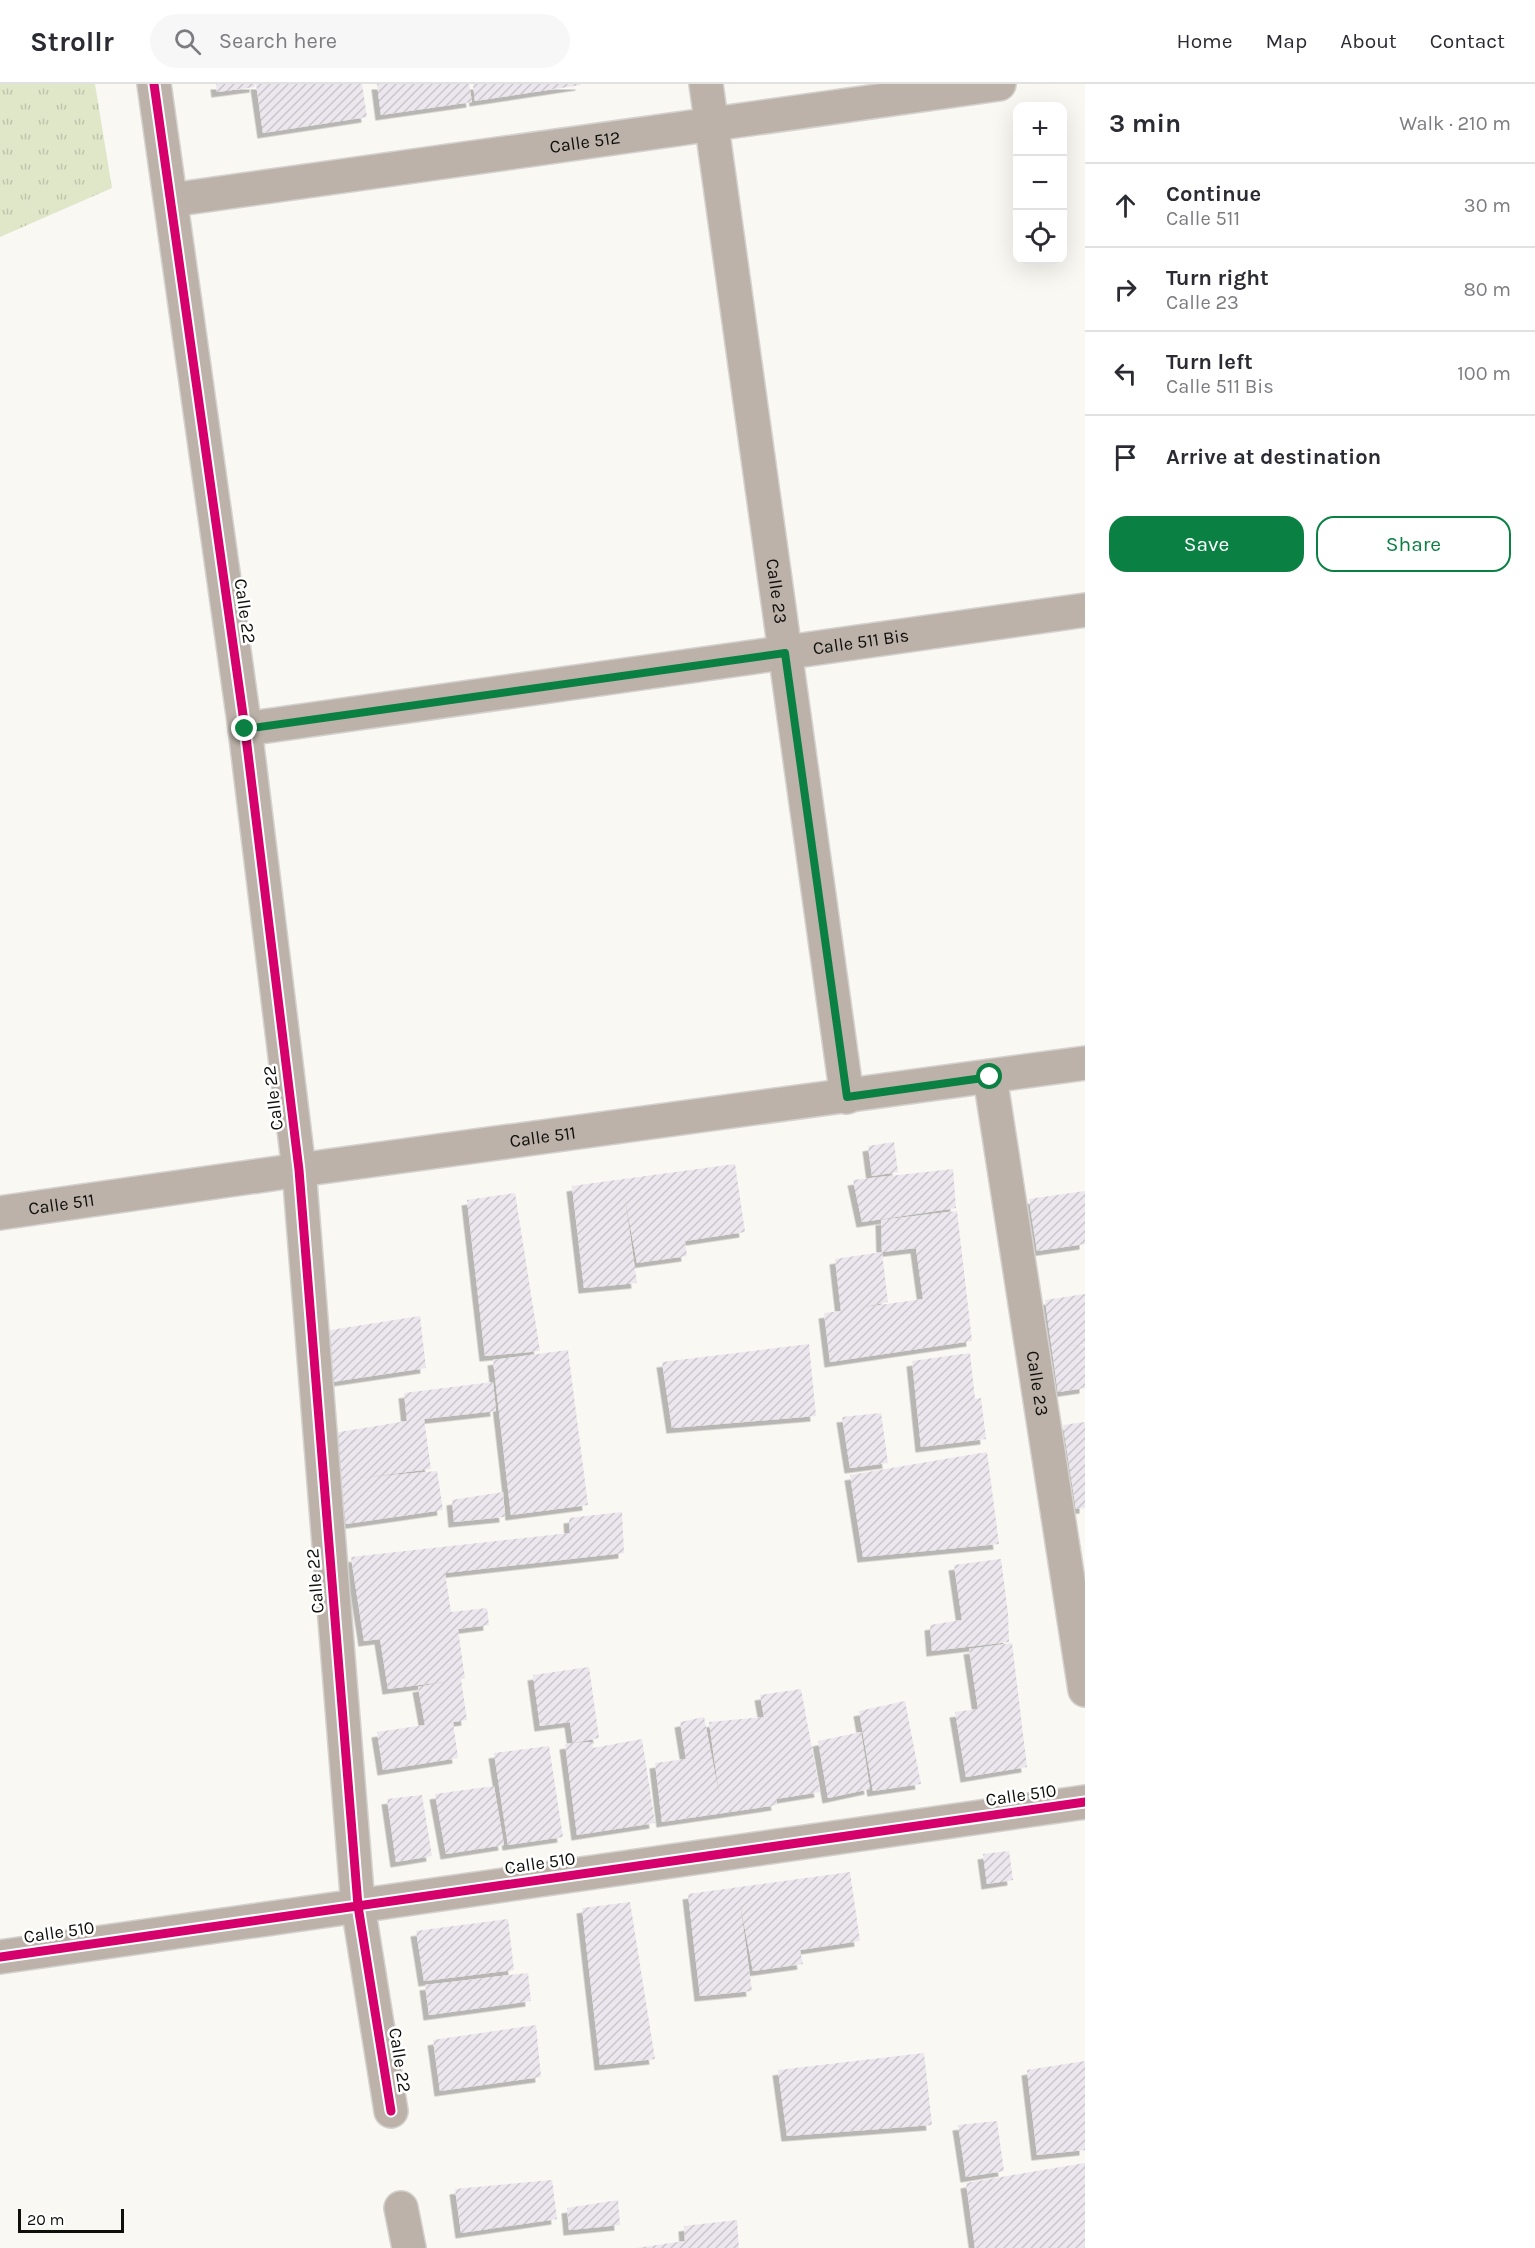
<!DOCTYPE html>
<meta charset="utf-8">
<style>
:root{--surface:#fff;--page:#f7f7f7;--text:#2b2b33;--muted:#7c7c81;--line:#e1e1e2;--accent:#0b8043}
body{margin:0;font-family:Karla,sans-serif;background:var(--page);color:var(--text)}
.controls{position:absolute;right:18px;top:18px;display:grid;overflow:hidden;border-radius:12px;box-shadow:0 6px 24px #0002}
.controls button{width:54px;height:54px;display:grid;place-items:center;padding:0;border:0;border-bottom:2px solid var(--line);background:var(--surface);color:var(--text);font:30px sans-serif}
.scale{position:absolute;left:18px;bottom:15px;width:106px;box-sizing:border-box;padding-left:6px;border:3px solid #0f0f0c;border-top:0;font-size:16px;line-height:21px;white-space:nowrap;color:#0f0f0c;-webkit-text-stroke:4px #fff;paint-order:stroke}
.stop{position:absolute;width:18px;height:18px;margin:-14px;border:4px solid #0b8043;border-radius:50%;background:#fff}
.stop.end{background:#0b8043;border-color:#fff;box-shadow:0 2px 6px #0008}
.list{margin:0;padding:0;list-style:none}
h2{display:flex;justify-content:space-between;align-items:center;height:78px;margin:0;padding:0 24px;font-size:26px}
h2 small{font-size:20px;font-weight:400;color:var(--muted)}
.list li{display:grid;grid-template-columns:39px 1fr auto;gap:18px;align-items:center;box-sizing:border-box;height:84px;padding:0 24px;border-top:2px solid var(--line)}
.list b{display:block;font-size:22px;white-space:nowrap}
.list p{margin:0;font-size:20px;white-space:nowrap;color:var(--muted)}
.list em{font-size:20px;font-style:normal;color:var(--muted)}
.actions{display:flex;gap:12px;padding:18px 24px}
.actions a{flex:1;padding:14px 0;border:2px solid var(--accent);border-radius:18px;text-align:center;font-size:21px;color:var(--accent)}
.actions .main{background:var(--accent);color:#fff}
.icon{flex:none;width:33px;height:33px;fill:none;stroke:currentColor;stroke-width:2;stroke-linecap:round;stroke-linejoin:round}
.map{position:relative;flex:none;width:1085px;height:2164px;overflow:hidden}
header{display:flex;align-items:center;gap:36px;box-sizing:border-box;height:84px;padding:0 30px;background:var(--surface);border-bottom:2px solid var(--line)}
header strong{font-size:28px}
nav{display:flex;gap:33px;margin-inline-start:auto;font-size:21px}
.search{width:420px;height:54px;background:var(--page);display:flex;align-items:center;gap:15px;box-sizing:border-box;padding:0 21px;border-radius:33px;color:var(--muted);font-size:22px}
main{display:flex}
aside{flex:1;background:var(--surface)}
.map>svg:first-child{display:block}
.grass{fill:url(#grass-tufts)}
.building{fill:url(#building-hatch);filter:url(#shadow)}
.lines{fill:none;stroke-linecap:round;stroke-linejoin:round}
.minor-casing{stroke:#d3d2cf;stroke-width:36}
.minor{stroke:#bcb2a9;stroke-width:33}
.cycleway-casing{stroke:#fff;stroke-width:13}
.cycleway{stroke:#d6006c;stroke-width:9}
.route{stroke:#0b8043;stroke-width:8}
.labels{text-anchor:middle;stroke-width:5;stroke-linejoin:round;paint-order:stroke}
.street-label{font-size:18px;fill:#0f0f0c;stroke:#fff}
</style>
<header>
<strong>Strollr</strong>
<div class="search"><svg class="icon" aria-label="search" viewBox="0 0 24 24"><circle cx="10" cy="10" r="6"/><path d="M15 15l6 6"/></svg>Search here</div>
<nav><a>Home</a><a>Map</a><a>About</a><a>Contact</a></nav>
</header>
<main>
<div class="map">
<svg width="1085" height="2164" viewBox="0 0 1085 2164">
<defs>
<pattern id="grass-tufts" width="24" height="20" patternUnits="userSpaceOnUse" patternTransform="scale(1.5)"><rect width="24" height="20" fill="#e0e7c9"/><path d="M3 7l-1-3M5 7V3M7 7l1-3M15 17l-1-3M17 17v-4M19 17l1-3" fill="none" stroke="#bfc5ab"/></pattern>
<pattern id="building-hatch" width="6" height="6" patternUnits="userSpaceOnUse" patternTransform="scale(1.5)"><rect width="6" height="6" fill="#ece7ee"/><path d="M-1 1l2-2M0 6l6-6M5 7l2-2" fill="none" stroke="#c9c5cb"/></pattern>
<filter id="shadow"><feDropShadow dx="-5.5" dy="5.5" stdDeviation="0" flood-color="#0004"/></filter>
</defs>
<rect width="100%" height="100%" fill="#f9f8f3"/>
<path class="grass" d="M0,0H95L112,104L0,153Z"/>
<path class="building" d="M216,0H255V3L217,8Z
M256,0H362L367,33L263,49Z
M377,0H469L472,18L381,31Z
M473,0H581V1L475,17Z
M894,1058L898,1088L872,1092L868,1062Z
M735,1080L745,1148L685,1157L687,1172L637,1179L624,1109L637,1199L584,1204L572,1102Z
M953,1085L956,1124L862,1138L853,1096Z
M1085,1107V1160L1037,1167L1029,1115Z
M515,1109L540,1267L485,1272L467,1116Z
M957,1127L972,1257L830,1278L824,1229L841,1227L835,1175L882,1168L888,1218L858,1224L923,1215L916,1164L882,1168L881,1136Z
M1085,1210V1260L1071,1262L1085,1261V1304L1058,1308L1045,1216Z
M420,1232L426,1284L325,1299L318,1248Z
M809,1260L816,1332L672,1344L662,1278Z
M568,1266L588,1421L511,1431L493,1276Z
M970,1269L975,1315L981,1314L986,1355L921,1363L912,1277Z
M493,1298L496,1327L424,1335L431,1385L359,1394L437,1387L443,1426L346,1440L333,1349L407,1337L404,1309Z
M881,1329L888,1379L850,1384L842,1333Z
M1085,1338V1424L1076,1425L1063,1341Z
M987,1368L999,1460L863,1473L850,1391Z
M503,1408L505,1433L454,1438L452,1416Z
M622,1428L624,1469L445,1489L451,1528L487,1524L489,1541L458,1545L465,1595H461L467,1636L453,1638L458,1674L383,1686L377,1648L425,1641L418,1603L450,1597L388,1605L380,1555L364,1557L351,1473L570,1449L569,1434Z
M1001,1475L1008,1529L1009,1558L932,1567L930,1541L962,1536L954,1481Z
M1012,1559L1027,1683L966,1693L955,1628L978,1625L969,1565Z
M589,1583L599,1654L573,1659L592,1658L593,1664L642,1655L655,1739L577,1751L565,1660L573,1659L570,1638L540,1642L533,1591Z
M801,1605L820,1708L776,1715L777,1721L662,1738L655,1679L686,1675L680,1638L704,1633L720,1715L709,1638L764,1633L760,1611Z
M905,1617L921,1700L873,1707L859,1627Z
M861,1648L870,1705L828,1714L818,1657Z
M549,1662L563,1753L508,1761L494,1669Z
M494,1702L504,1761L446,1770L435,1710Z
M422,1711L432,1772L396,1778L387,1715Z
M1009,1767L1013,1796L987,1800L983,1770Z
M850,1788L860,1857L800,1866L803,1880L753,1887L740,1819L752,1907L700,1912L688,1810Z
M630,1818L655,1975L600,1981L582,1824Z
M508,1835L514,1886L424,1897L416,1847Z
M528,1889L531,1917L429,1931L425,1901Z
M536,1941L541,1993L440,2007L433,1956Z
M924,1969L932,2041L787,2052L778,1986Z
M1085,1977V2066L1037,2071L1027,1986Z
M997,2037L1004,2087L966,2093L958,2041Z
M1085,2079V2164H975L966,2099Z
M552,2096L557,2135L461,2149L455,2105Z
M618,2116L620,2141L569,2146L567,2124Z
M737,2136L739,2164H636L685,2157L684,2142Z"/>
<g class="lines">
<defs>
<g id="minor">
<path d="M154,0L245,645L299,1086L358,1822L391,2027"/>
<path id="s1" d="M706,0L847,1013"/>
<path id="s2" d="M171,116L999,0"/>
<path id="s3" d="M245,645L1085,526"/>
<path id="s4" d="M990,993L1085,1606"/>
<path id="s5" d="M0,1129L299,1086L1085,979"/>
<path d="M0,1873L1085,1718"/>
<path d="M401,2124L409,2164"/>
</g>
</defs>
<use href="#minor" class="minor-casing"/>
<use href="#minor" class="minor"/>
<defs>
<path id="cycleway" d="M154,0L245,645L299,1086L358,1822L391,2027
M0,1873L1085,1718"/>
</defs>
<use href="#cycleway" class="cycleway-casing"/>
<use href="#cycleway" class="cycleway"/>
</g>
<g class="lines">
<path class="route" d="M245,645L785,569L847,1013L990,993"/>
</g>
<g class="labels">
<g class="street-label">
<text dy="6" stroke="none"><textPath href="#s2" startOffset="418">Calle 512</textPath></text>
<text dy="6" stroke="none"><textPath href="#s1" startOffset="512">Calle 23</textPath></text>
<text transform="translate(245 527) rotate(82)" y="6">Calle 22</text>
<text dy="6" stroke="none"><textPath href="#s3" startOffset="622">Calle 511 Bis</textPath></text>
<text transform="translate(273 1014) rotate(-97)" y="6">Calle 22</text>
<text dy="6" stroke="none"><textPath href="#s5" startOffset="548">Calle 511</textPath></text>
<text dy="6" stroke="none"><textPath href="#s5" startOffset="62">Calle 511</textPath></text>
<text dy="6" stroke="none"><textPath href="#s4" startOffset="310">Calle 23</textPath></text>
<text transform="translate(315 1497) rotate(-95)" y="6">Calle 22</text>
<text transform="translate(1021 1711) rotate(-8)" y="6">Calle 510</text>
<text transform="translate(540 1779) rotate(-8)" y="6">Calle 510</text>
<text transform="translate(59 1848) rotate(-8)" y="6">Calle 510</text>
<text transform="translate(400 1976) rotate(81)" y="6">Calle 22</text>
</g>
</g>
</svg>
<div class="controls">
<button>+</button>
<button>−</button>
<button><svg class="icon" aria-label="locate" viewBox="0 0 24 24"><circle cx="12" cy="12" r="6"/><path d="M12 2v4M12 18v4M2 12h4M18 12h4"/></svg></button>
</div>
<div class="scale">20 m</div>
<div class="stop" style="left:990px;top:993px"></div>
<div class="stop end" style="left:245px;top:645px"></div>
</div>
<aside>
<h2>3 min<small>Walk · 210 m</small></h2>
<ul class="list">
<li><svg class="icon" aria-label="ahead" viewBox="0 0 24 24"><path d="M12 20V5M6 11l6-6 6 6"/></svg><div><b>Continue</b><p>Calle 511</p></div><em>30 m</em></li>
<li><svg class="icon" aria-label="right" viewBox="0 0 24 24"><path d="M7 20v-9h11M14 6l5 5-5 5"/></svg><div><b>Turn right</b><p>Calle 23</p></div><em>80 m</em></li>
<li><svg class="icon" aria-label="left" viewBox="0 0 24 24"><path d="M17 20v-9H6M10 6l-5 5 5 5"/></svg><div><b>Turn left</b><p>Calle 511 Bis</p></div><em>100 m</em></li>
<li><svg class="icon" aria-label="arrive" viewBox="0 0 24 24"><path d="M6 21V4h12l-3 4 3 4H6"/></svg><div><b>Arrive at destination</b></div></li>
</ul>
<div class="actions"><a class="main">Save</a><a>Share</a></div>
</aside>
</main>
